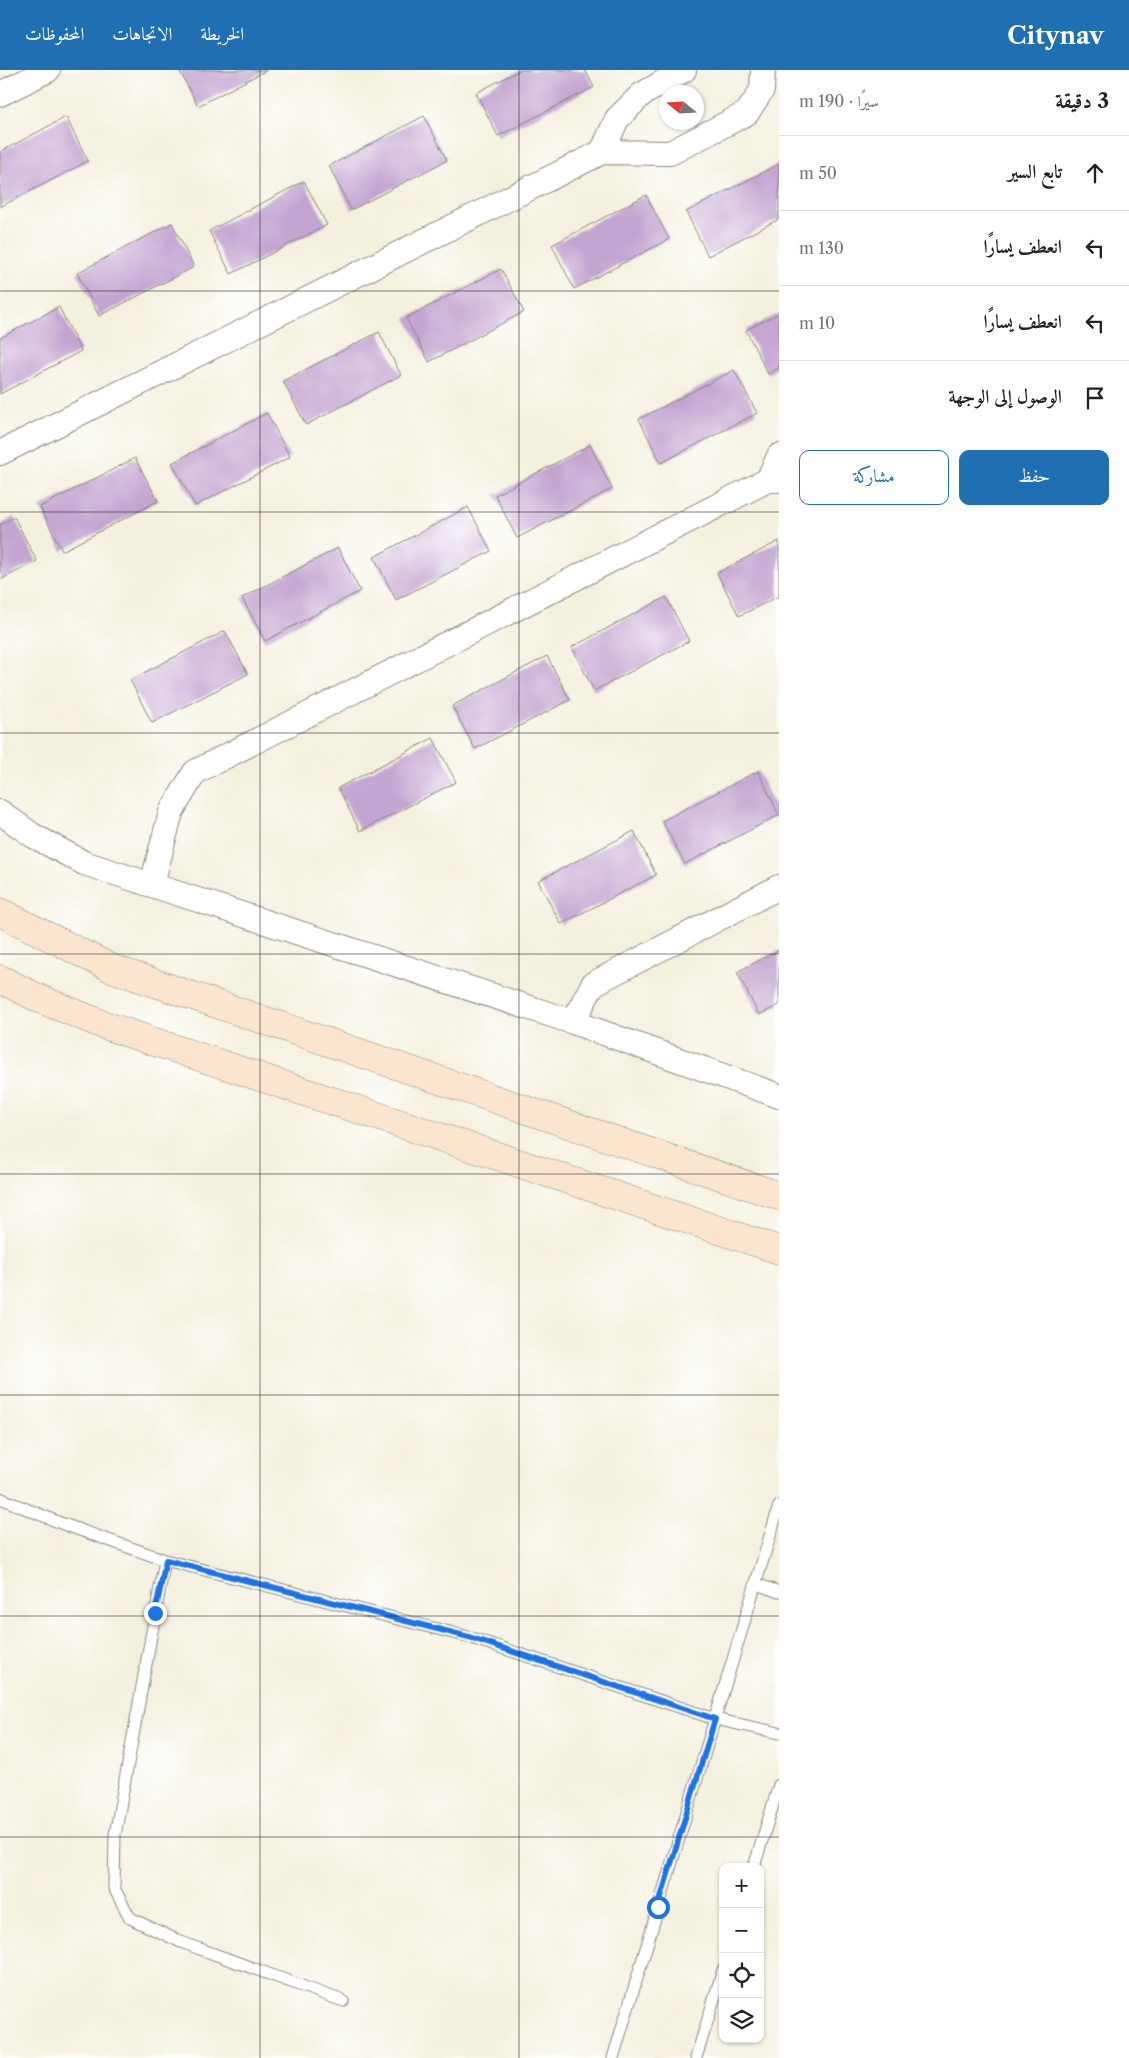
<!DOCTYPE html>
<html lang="ar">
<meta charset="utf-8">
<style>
:root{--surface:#fff;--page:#f6f6f6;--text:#222;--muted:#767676;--line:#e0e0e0;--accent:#1f6fb2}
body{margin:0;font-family:"Libre Caslon Text",Amiri,serif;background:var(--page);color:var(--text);direction:rtl}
.controls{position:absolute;right:15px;bottom:15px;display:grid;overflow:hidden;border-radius:10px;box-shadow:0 1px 4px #0004}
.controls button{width:45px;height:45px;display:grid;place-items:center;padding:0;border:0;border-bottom:1px solid var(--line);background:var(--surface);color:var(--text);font:25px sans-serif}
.compass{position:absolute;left:659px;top:15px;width:45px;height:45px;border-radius:50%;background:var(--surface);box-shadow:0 1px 4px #0004;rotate:288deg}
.stop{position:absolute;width:15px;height:15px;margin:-11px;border:4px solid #1a73e8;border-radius:50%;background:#fff}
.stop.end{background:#1a73e8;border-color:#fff;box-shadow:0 1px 5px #0008}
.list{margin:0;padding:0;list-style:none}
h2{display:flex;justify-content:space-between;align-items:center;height:65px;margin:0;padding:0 20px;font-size:21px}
h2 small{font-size:16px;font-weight:400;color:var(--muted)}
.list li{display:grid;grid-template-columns:32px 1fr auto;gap:15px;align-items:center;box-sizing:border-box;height:75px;padding:0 20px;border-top:1px solid var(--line)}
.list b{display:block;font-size:19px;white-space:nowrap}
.list em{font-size:16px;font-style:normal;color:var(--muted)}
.actions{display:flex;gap:10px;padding:15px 20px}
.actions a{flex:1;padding:11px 0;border:1px solid var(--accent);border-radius:10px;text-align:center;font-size:18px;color:var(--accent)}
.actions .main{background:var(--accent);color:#fff}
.icon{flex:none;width:28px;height:28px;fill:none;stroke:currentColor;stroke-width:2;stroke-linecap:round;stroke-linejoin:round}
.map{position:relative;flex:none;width:779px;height:1988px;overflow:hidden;direction:ltr}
header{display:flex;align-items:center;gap:30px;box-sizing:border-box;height:70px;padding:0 25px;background:var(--accent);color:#fff}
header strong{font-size:24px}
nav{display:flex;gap:28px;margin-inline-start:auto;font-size:18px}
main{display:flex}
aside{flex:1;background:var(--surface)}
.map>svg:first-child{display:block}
.building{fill:#c4a4d1}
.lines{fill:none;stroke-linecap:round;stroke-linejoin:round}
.service-casing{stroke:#88867d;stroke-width:13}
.minor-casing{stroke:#88867d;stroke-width:26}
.secondary-casing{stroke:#88867d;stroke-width:29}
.service{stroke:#fff;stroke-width:11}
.minor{stroke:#fff;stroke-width:24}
.secondary{stroke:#fbe5cf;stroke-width:28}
.route{stroke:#1a73e8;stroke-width:6}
.grid{fill:none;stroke:#1c1c1c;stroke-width:1;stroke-opacity:0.55}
</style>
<header>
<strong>Citynav</strong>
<nav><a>الخريطة</a><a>الاتجاهات</a><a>المحفوظات</a></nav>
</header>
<main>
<aside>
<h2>3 دقيقة<small>سيرًا · 190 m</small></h2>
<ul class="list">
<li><svg class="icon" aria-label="ahead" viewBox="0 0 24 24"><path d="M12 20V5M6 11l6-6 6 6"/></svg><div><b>تابع السير</b></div><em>50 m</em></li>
<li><svg class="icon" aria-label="left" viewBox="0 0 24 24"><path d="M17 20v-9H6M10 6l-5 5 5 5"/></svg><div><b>انعطف يسارًا</b></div><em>130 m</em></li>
<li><svg class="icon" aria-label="left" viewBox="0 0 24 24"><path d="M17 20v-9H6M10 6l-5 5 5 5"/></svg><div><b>انعطف يسارًا</b></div><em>10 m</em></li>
<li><svg class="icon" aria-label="arrive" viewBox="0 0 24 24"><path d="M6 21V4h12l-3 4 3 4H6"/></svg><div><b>الوصول إلى الوجهة</b></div></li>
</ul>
<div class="actions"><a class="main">حفظ</a><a>مشاركة</a></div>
</aside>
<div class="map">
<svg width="779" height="1988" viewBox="0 0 779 1988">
<rect width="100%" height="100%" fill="#fff"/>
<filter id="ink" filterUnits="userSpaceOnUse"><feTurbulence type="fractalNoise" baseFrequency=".02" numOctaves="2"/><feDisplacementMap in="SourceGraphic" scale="10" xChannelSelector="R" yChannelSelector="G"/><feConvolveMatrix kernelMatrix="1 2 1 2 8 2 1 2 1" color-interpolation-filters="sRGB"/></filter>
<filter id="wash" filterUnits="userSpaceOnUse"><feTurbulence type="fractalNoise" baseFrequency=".0096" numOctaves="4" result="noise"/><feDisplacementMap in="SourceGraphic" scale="20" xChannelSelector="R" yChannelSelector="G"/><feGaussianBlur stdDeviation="1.12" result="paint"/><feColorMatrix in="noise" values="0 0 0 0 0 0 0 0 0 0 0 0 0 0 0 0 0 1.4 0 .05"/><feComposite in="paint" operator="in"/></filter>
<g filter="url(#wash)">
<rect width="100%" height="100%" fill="#f4f0de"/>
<g id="blocks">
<path class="building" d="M179,0H267L198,36Z
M520,0H585L594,17L498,66L476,23Z
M424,46L447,90L351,140L329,96Z
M66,47L88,91L0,137V82Z
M779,94V149L708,186L686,142Z
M304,111L327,155L231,204L209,161Z
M646,125L669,169L574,219L552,175Z
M172,153L194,197L99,246L77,203Z
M501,199L524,242L429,292L406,248Z
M59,237L81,281L0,324V268Z
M779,243V298L768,304L746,260Z
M379,262L401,305L306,355L283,311Z
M734,300L757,343L661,393L639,349Z
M267,343L290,387L195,436L172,393Z
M590,375L612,419L517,468L495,425Z
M135,388L158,431L62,481L40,437Z
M468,437L491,481L396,530L374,487Z
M14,447L37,491L0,510V455Z
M779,471V526L739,546L717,503Z
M338,478L360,521L265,571L242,528Z
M666,527L689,571L594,621L572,577Z
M225,561L248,604L152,653L130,610Z
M547,586L570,630L475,679L452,636Z
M433,668L456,712L360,761L338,718Z
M758,701L779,745L685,794L662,751Z
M634,761L656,805L561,854L538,811Z
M779,880V935L759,945L737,902Z"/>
</g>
</g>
<g filter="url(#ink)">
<use href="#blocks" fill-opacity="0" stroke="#88867d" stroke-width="1"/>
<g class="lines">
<defs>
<path id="service" d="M0,1428L63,1454L165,1490L469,1567L715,1649L779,1663
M165,1490L115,1765L114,1818L130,1848L181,1872L343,1931
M756,1514L779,1522
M754,1797L779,1715
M613,1988L779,1436
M696,1988L723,1900"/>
<path id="minor" d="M0,24L48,0
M602,82L617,49L641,25L684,0
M0,383L602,82L670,83L747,43L762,20L763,0
M768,410L779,386
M0,742L32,765L84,793L573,952L779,1026
M152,814L171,742L195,702L768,410H779
M573,952L593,914L779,817"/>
<path id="secondary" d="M0,842L111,898L779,1126
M0,909L40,929L104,955L779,1180"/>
</defs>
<use href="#service" class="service-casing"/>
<use href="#minor" class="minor-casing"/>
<use href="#secondary" class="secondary-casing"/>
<use href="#service" class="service"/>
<use href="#minor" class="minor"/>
<use href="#secondary" class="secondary"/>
</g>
</g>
<g class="lines" filter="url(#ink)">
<path class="route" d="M155,1543L166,1490L469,1567L715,1649L658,1837"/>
</g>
<path class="grid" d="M260,0V1988M519,0V1988M0,221H779M0,442H779M0,663H779M0,884H779M0,1104H779M0,1325H779M0,1546H779M0,1767H779"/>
</svg>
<div class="controls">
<button>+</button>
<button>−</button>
<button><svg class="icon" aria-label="locate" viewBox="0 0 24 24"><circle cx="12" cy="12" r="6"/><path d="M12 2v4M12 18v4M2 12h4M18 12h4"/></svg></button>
<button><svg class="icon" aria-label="layers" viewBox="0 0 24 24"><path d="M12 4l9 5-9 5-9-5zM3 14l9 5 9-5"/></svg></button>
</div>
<svg class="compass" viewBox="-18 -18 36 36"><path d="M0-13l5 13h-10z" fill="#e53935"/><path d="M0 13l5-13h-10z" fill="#767676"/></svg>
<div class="stop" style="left:658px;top:1837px"></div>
<div class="stop end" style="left:155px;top:1543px"></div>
</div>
</main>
